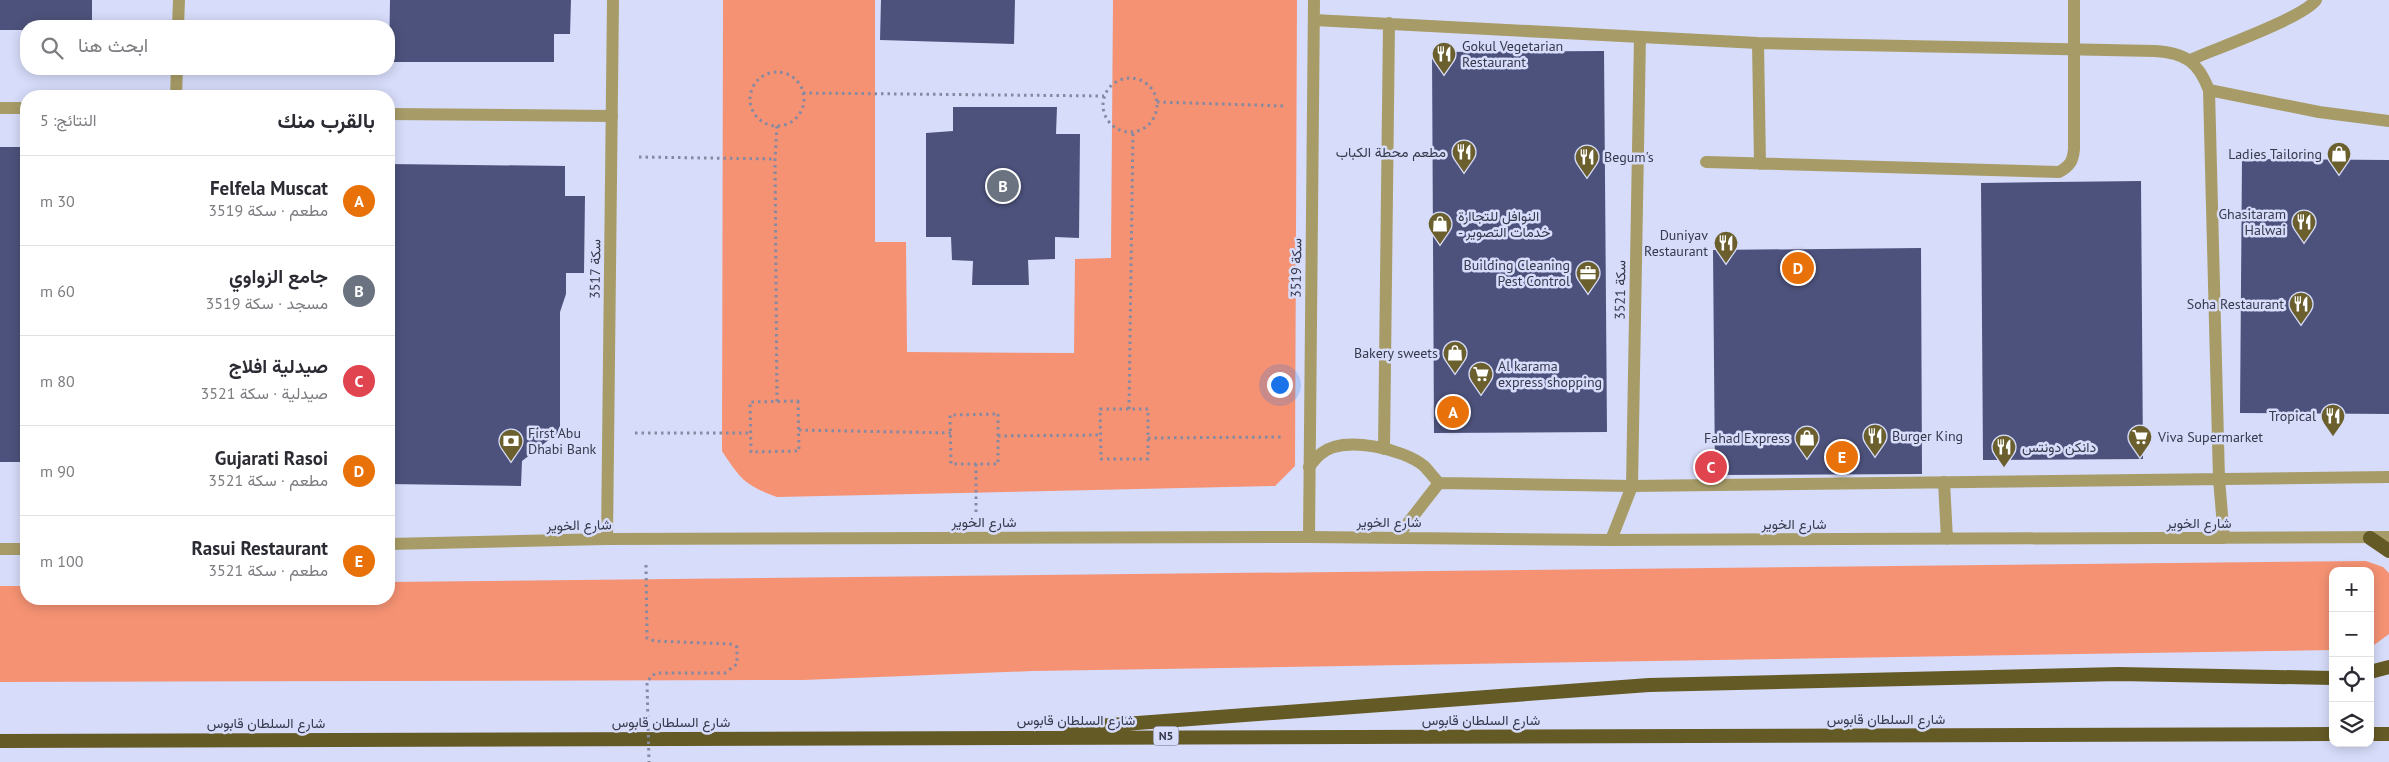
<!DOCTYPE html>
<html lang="ar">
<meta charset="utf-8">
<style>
:root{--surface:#fff;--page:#f7f7f7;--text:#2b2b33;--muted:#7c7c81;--line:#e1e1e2;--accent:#0f766e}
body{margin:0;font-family:"PT Sans",Vazirmatn,sans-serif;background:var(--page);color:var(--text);direction:rtl}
.controls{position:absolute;right:15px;bottom:15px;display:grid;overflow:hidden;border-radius:10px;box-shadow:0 2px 12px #0003}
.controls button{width:45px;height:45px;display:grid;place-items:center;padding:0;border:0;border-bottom:1px solid var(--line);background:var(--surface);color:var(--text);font:25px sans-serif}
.you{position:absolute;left:1279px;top:384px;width:18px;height:18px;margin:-12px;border:4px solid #fff;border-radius:50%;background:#1a73e8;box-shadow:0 0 0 8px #1a73e833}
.badge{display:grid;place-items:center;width:32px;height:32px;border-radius:50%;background:var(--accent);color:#fff;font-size:16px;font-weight:700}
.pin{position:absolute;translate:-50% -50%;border:2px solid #fff;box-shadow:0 1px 5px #0006}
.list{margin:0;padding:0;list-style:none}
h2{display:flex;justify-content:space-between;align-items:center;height:65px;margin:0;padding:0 20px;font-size:21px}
h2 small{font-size:16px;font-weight:400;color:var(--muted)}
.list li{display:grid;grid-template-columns:32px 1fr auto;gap:15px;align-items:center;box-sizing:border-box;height:90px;padding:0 20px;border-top:1px solid var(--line)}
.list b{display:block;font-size:19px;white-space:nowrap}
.list p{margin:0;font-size:16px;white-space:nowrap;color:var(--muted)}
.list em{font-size:16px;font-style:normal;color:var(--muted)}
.icon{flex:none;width:28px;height:28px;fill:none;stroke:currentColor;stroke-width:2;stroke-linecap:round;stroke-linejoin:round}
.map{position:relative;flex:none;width:2389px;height:762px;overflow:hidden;direction:ltr}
.search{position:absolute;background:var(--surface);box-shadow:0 2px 12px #0003;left:20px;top:20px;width:375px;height:55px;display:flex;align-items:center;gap:12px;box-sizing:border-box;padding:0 18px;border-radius:20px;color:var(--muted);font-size:19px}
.panel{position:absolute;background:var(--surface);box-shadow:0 2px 12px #0003;left:20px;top:90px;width:375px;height:515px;border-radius:20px;direction:rtl}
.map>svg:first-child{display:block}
.green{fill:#f59273}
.building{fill:#4d527c}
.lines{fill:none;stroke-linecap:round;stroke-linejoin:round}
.path{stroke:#8589a2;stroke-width:3;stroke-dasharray:2.5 4;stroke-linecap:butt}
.service{stroke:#a79c68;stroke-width:12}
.minor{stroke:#a79c68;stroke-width:12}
.tertiary{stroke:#a79c68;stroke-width:12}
.trunk{stroke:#645a26;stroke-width:14}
.path-bridge{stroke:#8589a2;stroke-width:3;stroke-dasharray:2.5 4;stroke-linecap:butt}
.labels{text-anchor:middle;stroke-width:5;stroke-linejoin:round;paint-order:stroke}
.shield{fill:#d7dcfa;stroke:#666a80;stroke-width:1}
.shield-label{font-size:12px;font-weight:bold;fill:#36394c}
.poi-label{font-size:14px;fill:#36394c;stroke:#d7dcfa;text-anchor:end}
.street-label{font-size:14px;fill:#36394c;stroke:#d7dcfa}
</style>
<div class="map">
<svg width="2389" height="762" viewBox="0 0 2389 762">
<rect width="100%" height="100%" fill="#d7dcfa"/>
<path class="green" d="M723,0H875V242H906L907,352L1074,353L1075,259L1111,258L1113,0H1297L1295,466L1275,486L777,497C745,485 741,480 722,451Z
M2366,561L2383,567L2389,573V634L2370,648V571H2333V650L1032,671L803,680L0,682V586H26V599H389V582Z"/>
<path class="building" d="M0,0H92V26H26V30H0Z
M390,0H571L570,34H554V62H389Z
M881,0H1015L1014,44L880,40Z
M1604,51L1607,432L1434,433L1432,52Z
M953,107H1057L1056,134H1080L1079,238L1055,237V259L1028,260L1029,285H972L973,261L952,260L951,237H926V133L953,131Z
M0,147H26V462H0Z
M2242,159L2389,160V414L2240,413Z
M389,164L565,166V196H585L584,273H566V294L560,312V431L522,461L521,486L389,484Z
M2141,181L2143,459L1983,460L1981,183Z
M1921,248L1922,474L1715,475L1713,250Z"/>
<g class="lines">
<path class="path" d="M750 99a27 27 0 1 1 54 0a27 27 0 1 1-54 0Z
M1103 105a27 27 0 1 1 54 0a27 27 0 1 1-54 0Z
M803,93L1104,96
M1157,102L1286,106
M777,126L775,159L777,402
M639,157L775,159
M798,401L799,451L751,452L750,402Z
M1100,409H1148V459H1101Z
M1129,409L1133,131
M998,414V464H951L950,415Z
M799,430L951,433
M635,433H750
M998,436L1100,435
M1148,438L1283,437
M976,464V512
M646,565L647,638L654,641L730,644L737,647V664L725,673H657L651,676L647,683"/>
<path class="service" d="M1314,20L1758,43L2155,51C2186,53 2198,62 2209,90L2219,479L2224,538
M1758,43L1760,164
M2190,60C2215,49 2303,18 2316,0
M2209,90L2319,112L2389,121
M389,114L612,116
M1706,162L2059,172C2070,166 2073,161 2074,149V0
M1384,449L1389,23
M1309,467C1313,462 1317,456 1322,453C1344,435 1404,449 1424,466C1429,471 1434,478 1439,483
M1944,482L1947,539
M1309,537L1611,540L2389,537
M1397,537L1439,483L1632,486L2389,477"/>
<path class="minor" d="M178,26L179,0
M176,96L177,69
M0,108H26
M607,539L613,0
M1611,540L1632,486L1640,37"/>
<path class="tertiary" d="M389,544L607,539L1309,537L1314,0
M0,549H26"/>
<path class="trunk" d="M2370,538L2389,551
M2370,672L2389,667
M1070,728L1649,685L2119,674L2333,678
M2370,734H2389
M0,741L2333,734"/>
<path class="path-bridge" d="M647,683L649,762"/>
</g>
<defs>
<symbol id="restaurant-pin" viewBox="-11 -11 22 30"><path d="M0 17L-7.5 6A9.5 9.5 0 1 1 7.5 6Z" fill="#6b602d" stroke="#d7dcfa"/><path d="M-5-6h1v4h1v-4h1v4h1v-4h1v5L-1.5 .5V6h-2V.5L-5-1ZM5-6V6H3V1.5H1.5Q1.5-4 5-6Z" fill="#fff"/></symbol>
<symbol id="shop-pin" viewBox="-11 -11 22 30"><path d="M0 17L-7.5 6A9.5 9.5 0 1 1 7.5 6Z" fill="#6b602d" stroke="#d7dcfa"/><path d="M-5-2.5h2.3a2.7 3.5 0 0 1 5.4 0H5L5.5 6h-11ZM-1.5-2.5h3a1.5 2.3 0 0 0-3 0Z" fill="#fff"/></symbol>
<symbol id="office-pin" viewBox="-11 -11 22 30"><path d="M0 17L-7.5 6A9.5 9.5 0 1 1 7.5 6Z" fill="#6b602d" stroke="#d7dcfa"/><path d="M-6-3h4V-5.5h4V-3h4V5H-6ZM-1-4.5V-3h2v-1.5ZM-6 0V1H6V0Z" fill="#fff"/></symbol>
<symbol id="supermarket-pin" viewBox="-11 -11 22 30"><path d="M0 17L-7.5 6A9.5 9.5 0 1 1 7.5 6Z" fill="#6b602d" stroke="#d7dcfa"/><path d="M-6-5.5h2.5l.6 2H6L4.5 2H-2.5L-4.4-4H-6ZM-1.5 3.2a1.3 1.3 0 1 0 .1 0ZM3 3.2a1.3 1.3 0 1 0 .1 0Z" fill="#fff"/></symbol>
<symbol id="bank-pin" viewBox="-11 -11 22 30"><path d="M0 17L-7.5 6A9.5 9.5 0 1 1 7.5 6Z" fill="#6b602d" stroke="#d7dcfa"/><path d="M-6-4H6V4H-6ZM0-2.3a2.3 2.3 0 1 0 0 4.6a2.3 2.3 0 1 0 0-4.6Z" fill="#fff"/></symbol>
</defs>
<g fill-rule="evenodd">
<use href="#restaurant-pin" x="1430" y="40" width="28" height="38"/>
<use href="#restaurant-pin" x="1450" y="138" width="28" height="38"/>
<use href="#shop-pin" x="2325" y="140" width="28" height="38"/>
<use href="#restaurant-pin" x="1573" y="143" width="28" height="38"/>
<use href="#restaurant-pin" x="2290" y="208" width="28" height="38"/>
<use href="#shop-pin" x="1426" y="210" width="28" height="38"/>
<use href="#restaurant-pin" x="1712" y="229" width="28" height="38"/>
<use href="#office-pin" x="1574" y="259" width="28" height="38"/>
<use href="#restaurant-pin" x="2287" y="290" width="28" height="38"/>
<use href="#shop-pin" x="1441" y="339" width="28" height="38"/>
<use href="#supermarket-pin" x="1467" y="360" width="28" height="38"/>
<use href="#restaurant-pin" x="2319" y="402" width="28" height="38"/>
<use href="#restaurant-pin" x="1861" y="422" width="28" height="38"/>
<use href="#supermarket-pin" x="2126" y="423" width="28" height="38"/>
<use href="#shop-pin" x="1793" y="424" width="28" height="38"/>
<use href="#bank-pin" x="497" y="427" width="28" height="38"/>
<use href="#restaurant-pin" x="1990" y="433" width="28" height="38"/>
</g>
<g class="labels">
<rect class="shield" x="1153.5" y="726.5" width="25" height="19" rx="4"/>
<g class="shield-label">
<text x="1166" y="740">N5</text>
</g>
<g class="poi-label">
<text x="1462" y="51" text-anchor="start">Gokul Vegetarian<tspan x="1462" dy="16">Restaurant</tspan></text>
<text x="1446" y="157">مطعم محطة الكباب</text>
<text x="2322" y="159">Ladies Tailoring</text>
<text x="1604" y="162" text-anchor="start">Begum's</text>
<text x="2286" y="219">Ghasitaram<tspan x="2286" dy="16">Halwai</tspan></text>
<text x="1458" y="221" text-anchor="start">النوافل للتجاارة<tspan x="1458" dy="16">- خدمات التصوير</tspan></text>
<text x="1708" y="240">Duniyav<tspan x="1708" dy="16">Restaurant</tspan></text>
<text x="1570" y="270">Building Cleaning<tspan x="1570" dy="16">Pest Control</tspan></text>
<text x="2284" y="309">Soha Restaurant</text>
<text x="1438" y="358">Bakery sweets</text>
<text x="1498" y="371" text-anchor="start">Al karama<tspan x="1498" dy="16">express shopping</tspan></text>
<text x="2316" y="421">Tropical</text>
<text x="528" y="438" text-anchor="start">First Abu<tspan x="528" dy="16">Dhabi Bank</tspan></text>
<text x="1892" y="441" text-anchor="start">Burger King</text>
<text x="2158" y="442" text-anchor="start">Viva Supermarket</text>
<text x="1790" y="443">Fahad Express</text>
<text x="2022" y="452" text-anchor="start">دانكن دونتس</text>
</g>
<g class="street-label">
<text transform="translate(1296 268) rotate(-89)" y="5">سكة 3519</text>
<text transform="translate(595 269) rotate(-89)" y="5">سكة 3517</text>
<text transform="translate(1620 290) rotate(-89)" y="5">سكة 3521</text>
<text x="984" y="527">شارع الخوير</text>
<text x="1389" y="527">شارع الخوير</text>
<text x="2199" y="528">شارع الخوير</text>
<text x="1794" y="529">شارع الخوير</text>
<text transform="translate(579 525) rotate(-1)" y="5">شارع الخوير</text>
<text x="1886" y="724">شارع السلطان قابوس</text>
<text x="1076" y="725">شارع السلطان قابوس</text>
<text x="1481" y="725">شارع السلطان قابوس</text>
<text x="671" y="727">شارع السلطان قابوس</text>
<text x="266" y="728">شارع السلطان قابوس</text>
</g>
</g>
</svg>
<div class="controls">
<button>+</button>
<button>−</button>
<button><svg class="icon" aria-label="locate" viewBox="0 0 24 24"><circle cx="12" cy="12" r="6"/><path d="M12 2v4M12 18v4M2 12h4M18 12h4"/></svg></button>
<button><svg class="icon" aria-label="layers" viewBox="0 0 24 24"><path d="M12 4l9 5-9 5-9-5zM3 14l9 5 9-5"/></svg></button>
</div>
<div class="you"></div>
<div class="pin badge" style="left:1453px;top:412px;background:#e8710a">A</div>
<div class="pin badge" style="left:1003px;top:186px;background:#6b7280">B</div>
<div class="pin badge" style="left:1711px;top:467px;background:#e0444e">C</div>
<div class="pin badge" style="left:1798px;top:268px;background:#e8710a">D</div>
<div class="pin badge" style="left:1842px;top:457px;background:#e8710a">E</div>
<div class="search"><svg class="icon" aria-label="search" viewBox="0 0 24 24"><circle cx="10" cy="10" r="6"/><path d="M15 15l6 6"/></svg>ابحث هنا</div>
<section class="panel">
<h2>بالقرب منك<small>النتائج: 5</small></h2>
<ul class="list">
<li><span class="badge" style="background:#e8710a">A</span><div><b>Felfela Muscat</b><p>مطعم · سكة 3519</p></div><em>30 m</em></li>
<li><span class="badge" style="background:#6b7280">B</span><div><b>جامع الزواوي</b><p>مسجد · سكة 3519</p></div><em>60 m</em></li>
<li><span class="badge" style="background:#e0444e">C</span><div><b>صيدلية افلاج</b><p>صيدلية · سكة 3521</p></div><em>80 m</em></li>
<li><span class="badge" style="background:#e8710a">D</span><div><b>Gujarati Rasoi</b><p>مطعم · سكة 3521</p></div><em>90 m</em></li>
<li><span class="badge" style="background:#e8710a">E</span><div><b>Rasui Restaurant</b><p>مطعم · سكة 3521</p></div><em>100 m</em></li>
</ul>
</section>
</div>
